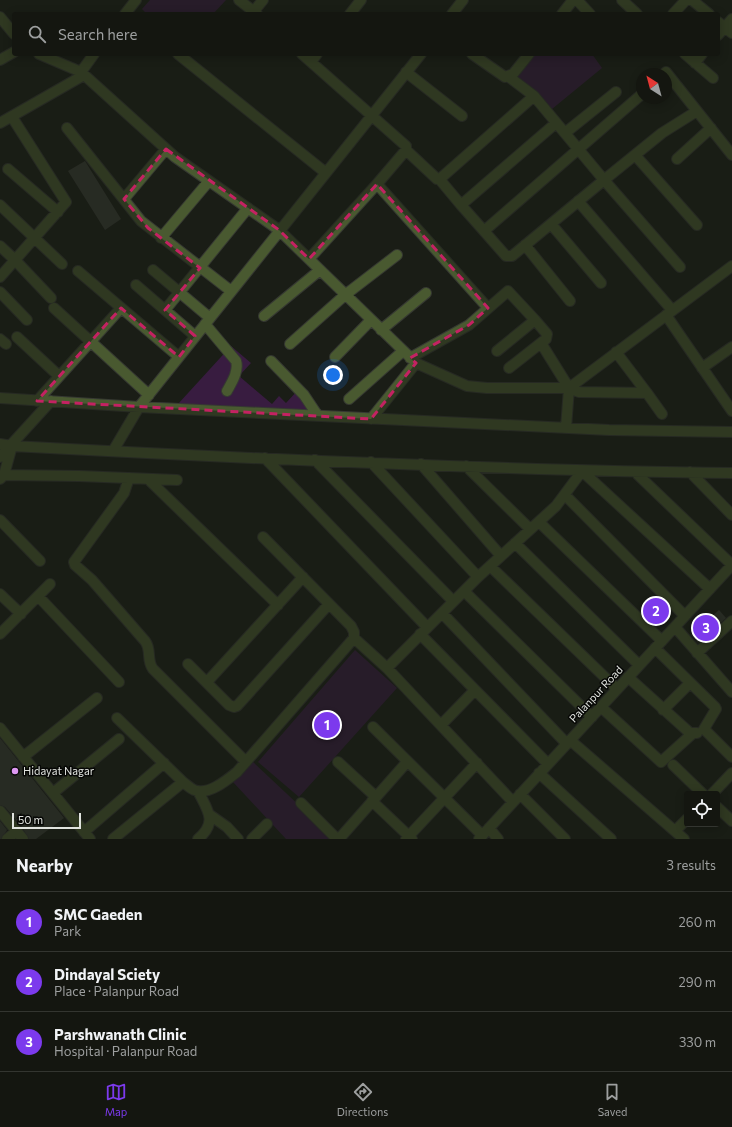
<!DOCTYPE html>
<meta charset="utf-8">
<style>
:root{--surface:#141610;--page:#21231e;--text:#f1f3f6;--muted:#9d9f9f;--line:#333530;--accent:#7c3aed}
body{margin:0;font-family:Commissioner,sans-serif;background:var(--page);color:var(--text)}
.controls{position:absolute;right:12px;bottom:12px;display:grid;overflow:hidden;border-radius:4px;box-shadow:0 2px 10px #0003}
.controls button{width:36px;height:36px;display:grid;place-items:center;padding:0;border:0;border-bottom:1px solid var(--line);background:var(--surface);color:var(--text);font:20px sans-serif}
.compass{position:absolute;left:636px;top:68px;width:36px;height:36px;border-radius:50%;background:var(--surface);box-shadow:0 2px 10px #0003;rotate:324deg}
.scale{position:absolute;left:12px;bottom:10px;width:69px;box-sizing:border-box;padding-left:4px;border:2px solid #e0e3de;border-top:0;font-size:11px;line-height:14px;white-space:nowrap;color:#e0e3de;-webkit-text-stroke:3px #060705;paint-order:stroke}
.you{position:absolute;left:333px;top:375px;width:14px;height:14px;margin:-10px;border:3px solid #fff;border-radius:50%;background:#1a73e8;box-shadow:0 0 0 6px #1a73e833}
.badge{display:grid;place-items:center;width:26px;height:26px;border-radius:50%;background:var(--accent);color:#fff;font-size:13px;font-weight:700}
.pin{position:absolute;translate:-50% -50%;border:2px solid #fff;box-shadow:0 1px 4px #0006}
.list{margin:0;padding:0;list-style:none}
h2{display:flex;justify-content:space-between;align-items:center;height:52px;margin:0;padding:0 16px;font-size:17px}
h2 small{font-size:13px;font-weight:400;color:var(--muted)}
.list li{display:grid;grid-template-columns:26px 1fr auto;gap:12px;align-items:center;box-sizing:border-box;height:60px;padding:0 16px;border-top:1px solid var(--line)}
.list b{display:block;font-size:15px;white-space:nowrap}
.list p{margin:0;font-size:13px;white-space:nowrap;color:var(--muted)}
.list em{font-size:13px;font-style:normal;color:var(--muted)}
.icon{flex:none;width:22px;height:22px;fill:none;stroke:currentColor;stroke-width:2;stroke-linecap:round;stroke-linejoin:round}
.map{position:relative;flex:none;width:732px;height:839px;overflow:hidden}
.search{position:absolute;background:var(--surface);box-shadow:0 2px 10px #0003;left:12px;right:12px;top:12px;height:44px;display:flex;align-items:center;gap:10px;box-sizing:border-box;padding:0 14px;border-radius:4px;color:var(--muted);font-size:15px}
.sheet{height:232px;background:var(--surface)}
nav{display:flex;justify-content:space-around;align-items:center;box-sizing:border-box;height:56px;border-top:1px solid var(--line);background:var(--surface);font-size:11px;color:var(--muted)}
nav a{display:grid;justify-items:center;gap:2px}
nav .on{color:var(--accent)}
.map>svg:first-child{display:block}
.green{fill:#381c40}
.building{fill:#393c34}
.lines{fill:none;stroke-linecap:round;stroke-linejoin:round}
.minor-casing{stroke:#363932;stroke-width:12}
.minor{stroke:#495930;stroke-width:10}
.marked{fill:none;stroke:#c42262;stroke-width:3;stroke-dasharray:8 5;stroke-linejoin:round}
.poi-dot{fill:#de98f2;stroke:#060705;stroke-width:1.5}
.labels{text-anchor:middle;stroke-width:3;stroke-linejoin:round;paint-order:stroke}
.street-label{font-size:11px;fill:#e0e3de;stroke:#060705}
.poi-label{font-size:11px;fill:#e0e3de;stroke:#060705;text-anchor:start}
</style>
<div class="map">
<svg width="732" height="839" viewBox="0 0 732 839">
<rect width="100%" height="100%" fill="#1a1d16"/>
<path class="green" d="M150,0H226L213,14H147L142,9Z
M533,54H592L602,68L552,109L535,92L515,76Z
M231,346L251,363L239,376L272,404L279,396L286,403L298,390L315,414L178,404Z
M355,650L397,688L299,797L258,762Z
M252,761L335,839H286L233,782Z"/>
<path class="building" d="M85,161L121,219L105,230L68,171Z
M656,596L671,611L656,627L641,611Z
M719,610L726,618L698,643L691,635Z
M0,738L64,818L36,839H29L22,827L5,807L0,805Z
M0,821L7,830L1,839H0Z"/>
<g class="lines">
<defs>
<path id="minor" d="M239,0L257,14
M577,0L590,14
M622,0L637,14
M692,0L709,14
M254,11L263,0
M125,14L136,0
M350,14L361,0
M452,14L463,0
M562,14L573,0
M673,14L686,0
M0,17L14,34
M718,22L732,33
M718,35L732,19
M39,54L81,72L175,157L279,230L416,363L467,386L487,388H569L732,266
M178,54L326,173
M302,54L406,146V150L377,184
M472,54L505,77L513,74L529,54
M685,54L713,78
M0,60L14,52
M311,62L317,54
M695,63L702,54
M81,72L94,54
M406,72L462,116
M664,74L666,72L732,155
M509,77L534,96
M0,123L84,75
M67,128L141,221L231,291
M565,133L616,92
M406,150L437,179
M635,155L697,225
M677,159L711,128
M8,169L58,212
M124,199L166,149
M578,201L672,310
M0,205L62,264
M461,205L441,181L442,177L534,96C557,124 581,152 604,180L512,256H506L484,231L642,94
M551,224L601,283
M484,231L461,205L556,123
M161,238L209,181
M525,245L570,301
M0,246L15,260L51,298
M309,259L377,184L488,308
M680,267L604,180L662,133L697,111
M153,270L210,318
M78,271L179,357
M0,277L66,202L12,117
M136,285L195,336
M0,292L27,320
M54,308L149,395
M165,310L248,208
M666,315L732,411
M264,316L320,270
M205,324L236,361C239,371 232,382 227,391
M381,330L426,293
M17,337L59,376
M0,339L6,344
M541,343L569,388L579,392L647,393L662,414
M290,344L345,295L397,255
M616,352L647,393
M335,357L371,320
M410,358L469,325L508,291L535,320L497,351
M271,361L304,395L318,416
M509,368L546,339L547,334L535,320
M702,368L732,347
M0,398L139,407L609,430L732,432
M349,399L403,351
M37,401L121,308
M371,419L416,363
M566,428L569,388
M0,444L12,446C252,459 492,470 732,473
M113,451L139,407L421,54
M0,457L51,401
M265,458L427,627
M315,460L453,601
M371,462L478,577
M421,464L501,556
M466,466L530,529
M635,472L732,565
M690,472L732,515
M4,475L79,476L177,480
M129,478L124,493L74,562L75,565L92,580L145,641C152,650 146,660 153,669L246,762
M0,479L4,475L12,446
M148,479L278,605
M565,495L685,616
M0,520L40,561
M539,522L662,641
M263,537L351,626L354,632V638
M515,543L639,665
M490,566L617,689
M464,591L592,717
M0,594L21,614
M38,596L119,682
M442,613L567,744
M675,627L732,692
M0,634L50,584
M420,634L548,764
M655,648L715,707L716,709L704,729L732,757
M697,653L732,621
M188,664L229,705L234,707L237,706L329,604
M387,668L513,802
M628,677L690,733H697
M207,682L303,577
M601,707L661,762L692,734
M663,710L690,683
M117,718L183,782C187,785 190,788 194,790C208,796 227,780 237,772L354,638L387,668L478,577L556,506L582,471L710,589
M441,725L475,690
M373,727L482,835
M0,728L90,839
M570,740L684,839
M23,757L97,698
M338,762L376,797
M673,765L703,794
M539,773L611,839
M53,793L119,739
M520,794L565,839
M712,794L732,773
M372,801L412,839
M301,803L337,839
M717,807L732,821
M0,811L23,839
M210,815L227,827L238,839
M489,828L498,839
M675,831L687,819
M84,832L164,763
M7,839L17,831
M113,839L183,782
M198,839C218,822 208,811 198,791
M252,839L267,824
M339,839L407,762
M406,839L477,763
M479,839L732,565"/>
</defs>
<use href="#minor" class="minor-casing"/>
<use href="#minor" class="minor"/>
</g>
<path d="M0 0H732V839H0ZM166,149L279,230L309,259L377,184L488,308L469,325L410,358L416,363L371,419L37,401L121,308L179,357L195,336L165,310L200,268L148,228L124,199Z" fill="#1a1d16" fill-opacity=".55" fill-rule="evenodd"/>
<path class="marked" d="M166,149L279,230L309,259L377,184L488,308L469,325L410,358L416,363L371,419L37,401L121,308L179,357L195,336L165,310L200,268L148,228L124,199Z"/>
<circle class="poi-dot" cx="15" cy="771" r="4"/>
<g class="labels">
<g class="street-label">
<text transform="translate(596 694) rotate(-47)" y="4">Palanpur Road</text>
</g>
<g class="poi-label">
<text x="23" y="775">Hidayat Nagar</text>
</g>
</g>
</svg>
<div class="controls">
<button><svg class="icon" aria-label="locate" viewBox="0 0 24 24"><circle cx="12" cy="12" r="6"/><path d="M12 2v4M12 18v4M2 12h4M18 12h4"/></svg></button>
</div>
<svg class="compass" viewBox="-18 -18 36 36"><path d="M0-13l5 13h-10z" fill="#e53935"/><path d="M0 13l5-13h-10z" fill="#9d9f9f"/></svg>
<div class="scale">50 m</div>
<div class="you"></div>
<div class="pin badge" style="left:327px;top:725px">1</div>
<div class="pin badge" style="left:656px;top:611px">2</div>
<div class="pin badge" style="left:706px;top:628px">3</div>
<div class="search"><svg class="icon" aria-label="search" viewBox="0 0 24 24"><circle cx="10" cy="10" r="6"/><path d="M15 15l6 6"/></svg>Search here</div>
</div>
<section class="sheet">
<h2>Nearby<small>3 results</small></h2>
<ul class="list">
<li><span class="badge">1</span><div><b>SMC Gaeden</b><p>Park</p></div><em>260 m</em></li>
<li><span class="badge">2</span><div><b>Dindayal Sciety</b><p>Place · Palanpur Road</p></div><em>290 m</em></li>
<li><span class="badge">3</span><div><b>Parshwanath Clinic</b><p>Hospital · Palanpur Road</p></div><em>330 m</em></li>
</ul>
</section>
<nav>
<a class="on"><svg class="icon" aria-label="map" viewBox="0 0 24 24"><path d="M3 6l6-2 6 2 6-2v14l-6 2-6-2-6 2zM9 4v14M15 6v14"/></svg>Map</a>
<a><svg class="icon" aria-label="directions" viewBox="0 0 24 24"><path d="M12 3l9 9-9 9-9-9zM9 14v-3h6M13 9l2 2-2 2"/></svg>Directions</a>
<a><svg class="icon" aria-label="saved" viewBox="0 0 24 24"><path d="M7 4h10v16l-5-4-5 4z"/></svg>Saved</a>
</nav>
